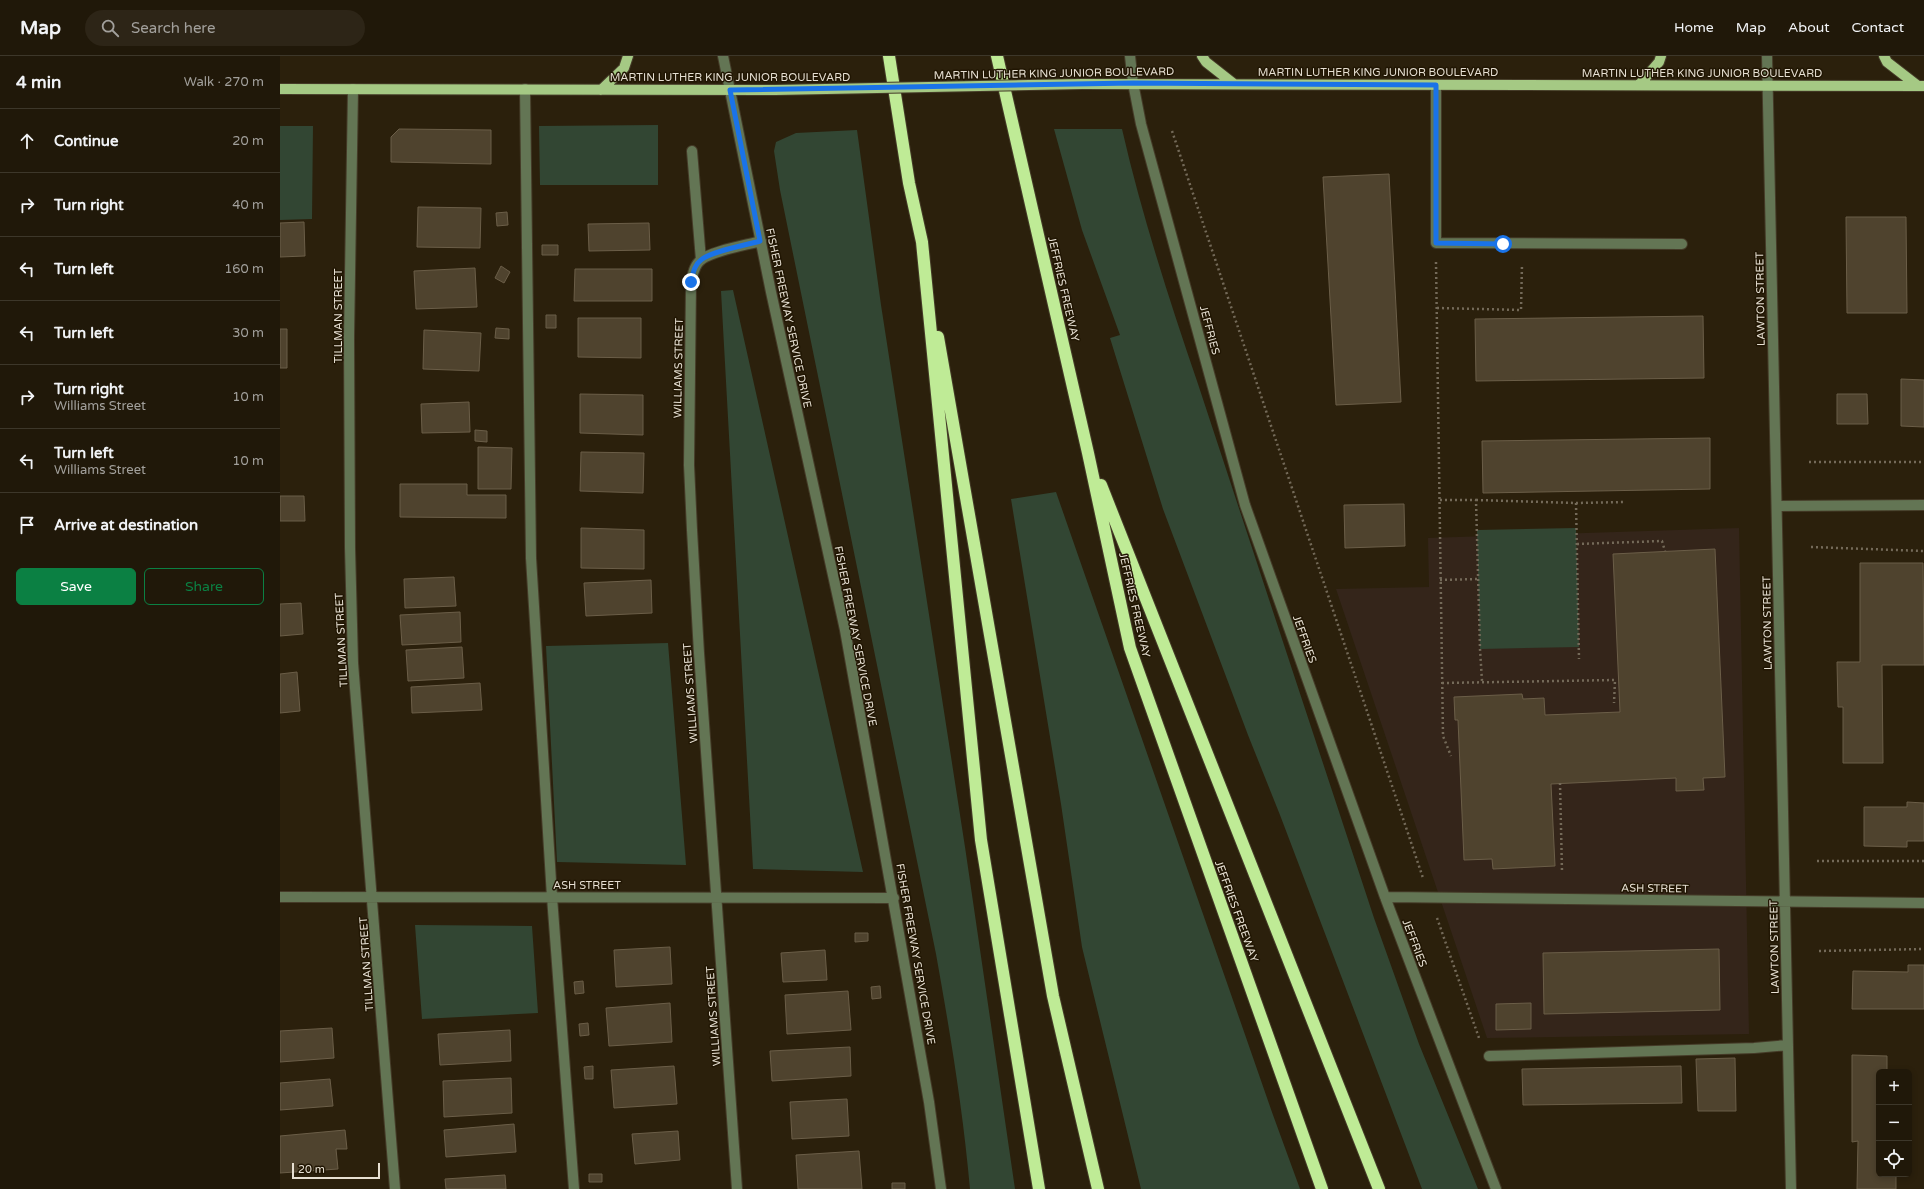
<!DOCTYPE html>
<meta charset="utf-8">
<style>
:root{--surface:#201809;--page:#2d2517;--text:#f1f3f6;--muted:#a2a09c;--line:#3d372a;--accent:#0b8043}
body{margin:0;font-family:"Varela Round",sans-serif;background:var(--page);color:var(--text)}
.controls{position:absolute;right:12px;bottom:12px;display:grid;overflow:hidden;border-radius:6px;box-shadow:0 2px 6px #0003}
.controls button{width:36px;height:36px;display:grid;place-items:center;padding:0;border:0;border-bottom:1px solid var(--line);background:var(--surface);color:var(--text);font:20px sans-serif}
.scale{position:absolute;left:12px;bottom:10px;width:88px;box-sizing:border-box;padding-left:4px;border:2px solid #e7e0d3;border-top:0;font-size:11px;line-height:14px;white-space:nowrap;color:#e7e0d3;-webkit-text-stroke:3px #211603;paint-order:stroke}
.stop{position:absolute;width:12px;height:12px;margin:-9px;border:3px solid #1a73e8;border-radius:50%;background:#fff}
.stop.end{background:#1a73e8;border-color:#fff;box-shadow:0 1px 4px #0008}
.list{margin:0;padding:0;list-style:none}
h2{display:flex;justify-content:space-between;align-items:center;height:52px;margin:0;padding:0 16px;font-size:17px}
h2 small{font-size:13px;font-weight:400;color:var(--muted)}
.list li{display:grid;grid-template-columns:26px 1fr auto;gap:12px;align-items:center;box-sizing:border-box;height:64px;padding:0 16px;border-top:1px solid var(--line)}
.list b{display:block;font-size:15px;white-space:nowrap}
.list p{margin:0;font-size:13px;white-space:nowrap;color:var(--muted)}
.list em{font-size:13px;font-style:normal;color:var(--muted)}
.actions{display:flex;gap:8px;padding:12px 16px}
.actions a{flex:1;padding:9px 0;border:1px solid var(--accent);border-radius:6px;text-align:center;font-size:14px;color:var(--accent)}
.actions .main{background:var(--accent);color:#fff}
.icon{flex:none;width:22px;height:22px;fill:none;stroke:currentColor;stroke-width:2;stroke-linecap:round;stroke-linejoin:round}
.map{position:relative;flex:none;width:1644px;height:1133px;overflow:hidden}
header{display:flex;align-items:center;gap:24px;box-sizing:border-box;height:56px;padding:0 20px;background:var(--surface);border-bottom:1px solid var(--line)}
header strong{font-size:19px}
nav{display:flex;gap:22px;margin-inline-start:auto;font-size:14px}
.search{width:280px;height:36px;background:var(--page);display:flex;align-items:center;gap:10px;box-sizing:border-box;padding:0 14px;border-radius:22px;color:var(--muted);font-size:15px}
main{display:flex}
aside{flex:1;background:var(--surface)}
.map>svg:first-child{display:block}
.education{fill:#34251a}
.green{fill:#324633}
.building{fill:#4f432e;stroke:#6b5e48}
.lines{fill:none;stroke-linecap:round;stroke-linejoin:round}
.minor-casing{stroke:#453b28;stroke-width:12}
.major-casing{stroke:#453b28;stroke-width:12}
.highway-casing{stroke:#453b28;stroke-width:14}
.path{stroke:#746a59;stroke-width:2.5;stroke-dasharray:2 3;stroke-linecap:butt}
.minor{stroke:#637554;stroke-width:10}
.major{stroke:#a5c984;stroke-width:10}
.highway{stroke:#bfeb96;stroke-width:12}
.major-bridge-casing{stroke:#453b28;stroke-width:12;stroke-linecap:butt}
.major-bridge{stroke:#a5c984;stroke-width:10}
.route{stroke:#1a73e8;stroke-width:5}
.labels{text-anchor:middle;stroke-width:3;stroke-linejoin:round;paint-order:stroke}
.street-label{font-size:11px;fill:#e7e0d3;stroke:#211603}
</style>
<header>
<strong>Map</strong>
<div class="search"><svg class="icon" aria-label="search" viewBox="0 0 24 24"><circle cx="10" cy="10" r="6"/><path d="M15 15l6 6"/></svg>Search here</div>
<nav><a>Home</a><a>Map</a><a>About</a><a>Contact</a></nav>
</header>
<main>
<aside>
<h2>4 min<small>Walk · 270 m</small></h2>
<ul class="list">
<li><svg class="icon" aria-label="ahead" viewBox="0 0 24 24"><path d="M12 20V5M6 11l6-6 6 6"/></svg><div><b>Continue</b></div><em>20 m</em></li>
<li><svg class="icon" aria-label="right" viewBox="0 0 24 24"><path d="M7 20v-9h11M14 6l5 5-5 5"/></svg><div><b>Turn right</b></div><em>40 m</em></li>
<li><svg class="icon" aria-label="left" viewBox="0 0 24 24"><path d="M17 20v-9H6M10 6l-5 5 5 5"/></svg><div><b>Turn left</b></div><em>160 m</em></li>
<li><svg class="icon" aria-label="left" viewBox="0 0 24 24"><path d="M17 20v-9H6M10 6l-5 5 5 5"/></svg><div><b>Turn left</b></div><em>30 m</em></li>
<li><svg class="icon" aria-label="right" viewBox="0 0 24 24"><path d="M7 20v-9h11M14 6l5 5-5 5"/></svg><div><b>Turn right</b><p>Williams Street</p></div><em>10 m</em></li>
<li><svg class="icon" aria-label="left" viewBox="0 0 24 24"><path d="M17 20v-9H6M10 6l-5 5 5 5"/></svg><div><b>Turn left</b><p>Williams Street</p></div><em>10 m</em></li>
<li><svg class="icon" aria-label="arrive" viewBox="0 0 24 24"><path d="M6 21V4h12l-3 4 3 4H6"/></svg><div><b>Arrive at destination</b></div></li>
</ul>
<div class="actions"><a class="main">Save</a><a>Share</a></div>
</aside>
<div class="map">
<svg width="1644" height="1133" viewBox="0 0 1644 1133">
<rect width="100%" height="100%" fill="#2b200c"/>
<path class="education" d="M1459,472L1469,978L1207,982L1056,533L1149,531L1148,482Z"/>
<path class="green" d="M378,69V129H260L259,70Z
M0,70H33L32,163L0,164Z
M774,73H842C862,160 889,243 918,328L1094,862L1139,988L1198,1133H1142L1000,759L968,679L883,453L830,282L840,279L802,174Z
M577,74L601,249L685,791L735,1133H690C683,1054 670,976 656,898L500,134L494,95L496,86L516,77Z
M453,234L583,816L473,813L441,235Z
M776,436L993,1059L1020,1133H861L802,891L781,748L731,443Z
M1296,472L1299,591L1200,593L1197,474Z
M388,587L406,809L277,806L266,590Z
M135,869L252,870L258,957L142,963Z"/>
<path class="building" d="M119,73L211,74V108L111,106V81Z
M1109,118L1121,346L1056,349L1043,121Z
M138,151L201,152L200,192L137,191Z
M227,156L228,169L217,170L216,157Z
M1566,161H1626L1627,257H1567Z
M24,166L25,200L0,201V167Z
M369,167L370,194L309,195L308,168Z
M262,189H278V199H262Z
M221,210L230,216L224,227L215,222Z
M195,212L197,251L136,253L134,215Z
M295,213H372V245H294Z
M266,259H276V272H266Z
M1423,260L1424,322L1196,325L1195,263Z
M298,262H361V302L298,301Z
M216,272L229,273V283L215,282Z
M0,273H7V312H0Z
M144,274L201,277L199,315L143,313Z
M1621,323L1644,324V371L1621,370Z
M300,338L363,339V379L300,377Z
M1557,338H1587L1588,368H1557Z
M189,346L190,376L142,377L141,348Z
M195,374L207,375V386L195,385Z
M1430,382V433L1203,437L1202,385Z
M198,391L232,392L231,433H198Z
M301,396L364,397L363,437L300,435Z
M120,428H187V439H226V462L120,461Z
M0,440H24L25,465H0Z
M1124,448L1125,490L1065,492L1064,449Z
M301,472L364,474V513L301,512Z
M1435,493L1445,721L1423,722L1424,734L1396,735V722L1271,728L1275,810L1213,813L1212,803L1184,804L1178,664H1175L1174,641L1242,638L1243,643L1264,642L1265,659L1340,656L1333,498Z
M1580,507H1643L1644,609H1602L1603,707H1563V651H1558L1557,606H1580Z
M174,521L176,550L125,552L124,523Z
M371,524L372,557L306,560L304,527Z
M21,547L23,578L0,580V548Z
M180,556L181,586L122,589L120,559Z
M182,591L184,622L128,625L126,594Z
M17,616L20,655L0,657V618Z
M200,627L202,654L132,657L131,631Z
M1627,746L1644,747V785H1627V791L1584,790V751H1627Z
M575,877H588V885L575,886Z
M390,891L392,928L336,931L334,894Z
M1439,893L1440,954L1264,958L1263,897Z
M545,894L547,924L503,926L501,897Z
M1628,909H1644V953H1572L1573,915L1628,916Z
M303,925L304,937L295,938L294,926Z
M600,930L601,942L592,943L591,931Z
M568,935L571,974L507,978L505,939Z
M390,947L392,986L329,990L326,952Z
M1251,947V973L1216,974V948Z
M308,967L309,979L300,980L299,968Z
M52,972L54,1002L0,1006V975Z
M230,974L231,1005L160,1009L158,978Z
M570,991L571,1020L492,1025L490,995Z
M1572,999L1607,1000V1016H1599V1118H1616V1133H1577L1578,1085L1572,1086Z
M1455,1002L1456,1055H1418L1416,1003Z
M313,1010V1023H305L304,1011Z
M394,1010L397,1048L334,1052L331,1014Z
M1401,1010L1402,1047L1243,1049L1242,1013Z
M231,1022L232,1057L164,1061L163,1025Z
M50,1023L53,1050L0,1054V1027Z
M567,1043L569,1080L512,1083L510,1046Z
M234,1068L236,1096L166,1101L164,1074Z
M65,1074L67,1093H56L58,1113L0,1117V1080Z
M398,1075L400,1104L355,1108L352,1078Z
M579,1095L582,1133H518L516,1099Z
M309,1118H322V1126H309Z
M225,1119L226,1133H166L165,1123Z
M612,1127H625V1133H612Z"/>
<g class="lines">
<defs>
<path id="minor" d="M443,0L491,236L565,574L649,1046L661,1133
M850,0L853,27L861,68L965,449L1105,841L1216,1133
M1487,0L1511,1133
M1156,29V187L1402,188
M73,33L69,281L70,492L73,607L115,1133
M245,33L251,502L272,841L294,1133
M412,95L421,204
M1497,450L1644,449
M0,841L614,842
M1105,841L1644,847
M1209,1000L1474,992L1508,989
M457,1133L419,597L412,474L409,409L411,226C413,218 414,209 421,204C431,195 467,189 481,185"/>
<path id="major" d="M922,0L926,6L954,28
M1604,0L1607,6L1638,30
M802,28L1644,30
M1359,29L1379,6L1381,0
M0,33L495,34
M321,34L344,12L348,0"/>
<path id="highway" d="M609,0L629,127L642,186L701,784L759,1133
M717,0L808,397L850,592L1042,1133
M658,281L773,940L818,1133
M821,429L1099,1133"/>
</defs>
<use href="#minor" class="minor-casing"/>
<use href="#major" class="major-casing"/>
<use href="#highway" class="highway-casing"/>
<path class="path" d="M892,75L1143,822
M1156,206L1163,680L1171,700
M1157,252L1241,254L1242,208
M1529,406H1644
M1160,444H1196L1200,593L1202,625
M1196,444L1296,447L1344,446
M1296,447L1299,603
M1297,488L1382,485L1385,495
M1531,491L1644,495
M1160,524L1199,523
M1162,627L1335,624L1334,647
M1280,727L1282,816
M1537,805H1644
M1157,862L1199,982
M1539,895L1644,893"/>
<use href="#minor" class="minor"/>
<use href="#major" class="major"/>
<use href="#highway" class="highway"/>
<defs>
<path id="major-bridge" d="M495,34L802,28"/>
</defs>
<use href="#major-bridge" class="major-bridge-casing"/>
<use href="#major-bridge" class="major-bridge"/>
</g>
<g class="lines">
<path class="route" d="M411,226C413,218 414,209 421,204C431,195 467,189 480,185L450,34L853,27L1156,29V187L1223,188"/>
</g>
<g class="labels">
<g class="street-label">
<text x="1098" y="20">MARTIN LUTHER KING JUNIOR BOULEVARD</text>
<text transform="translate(774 17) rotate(-1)" y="4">MARTIN LUTHER KING JUNIOR BOULEVARD</text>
<text x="1422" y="21">MARTIN LUTHER KING JUNIOR BOULEVARD</text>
<text x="450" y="25">MARTIN LUTHER KING JUNIOR BOULEVARD</text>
<text transform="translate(784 233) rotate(77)" y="4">JEFFRIES FREEWAY</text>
<text transform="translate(1480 243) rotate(-91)" y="4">LAWTON STREET</text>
<text transform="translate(58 260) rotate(-90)" y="4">TILLMAN STREET</text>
<text transform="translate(509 262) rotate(78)" y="4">FISHER FREEWAY SERVICE DRIVE</text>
<text transform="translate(930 274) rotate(75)" y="4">JEFFRIES</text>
<text transform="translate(398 312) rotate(-89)" y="4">WILLIAMS STREET</text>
<text transform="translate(855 549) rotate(77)" y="4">JEFFRIES FREEWAY</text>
<text transform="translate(1487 567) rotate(-91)" y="4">LAWTON STREET</text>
<text transform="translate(576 580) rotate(79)" y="4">FISHER FREEWAY SERVICE DRIVE</text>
<text transform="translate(1025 583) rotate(70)" y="4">JEFFRIES</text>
<text transform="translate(61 584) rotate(-93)" y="4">TILLMAN STREET</text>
<text transform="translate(410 637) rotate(-94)" y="4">WILLIAMS STREET</text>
<text x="307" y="833">ASH STREET</text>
<text transform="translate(1375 832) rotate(1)" y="4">ASH STREET</text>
<text transform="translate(957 855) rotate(70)" y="4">JEFFRIES FREEWAY</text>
<text transform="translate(1135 887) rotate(69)" y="4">JEFFRIES</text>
<text transform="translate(1494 891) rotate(-91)" y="4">LAWTON STREET</text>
<text transform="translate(636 898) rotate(80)" y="4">FISHER FREEWAY SERVICE DRIVE</text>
<text transform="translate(86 908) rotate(-94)" y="4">TILLMAN STREET</text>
<text transform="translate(433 960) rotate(-94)" y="4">WILLIAMS STREET</text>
</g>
</g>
</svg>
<div class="controls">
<button>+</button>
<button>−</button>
<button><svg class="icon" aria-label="locate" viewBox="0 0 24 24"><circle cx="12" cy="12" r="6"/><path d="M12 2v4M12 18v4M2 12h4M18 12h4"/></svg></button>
</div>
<div class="scale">20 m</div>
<div class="stop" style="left:1223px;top:188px"></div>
<div class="stop end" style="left:411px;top:226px"></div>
</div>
</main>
